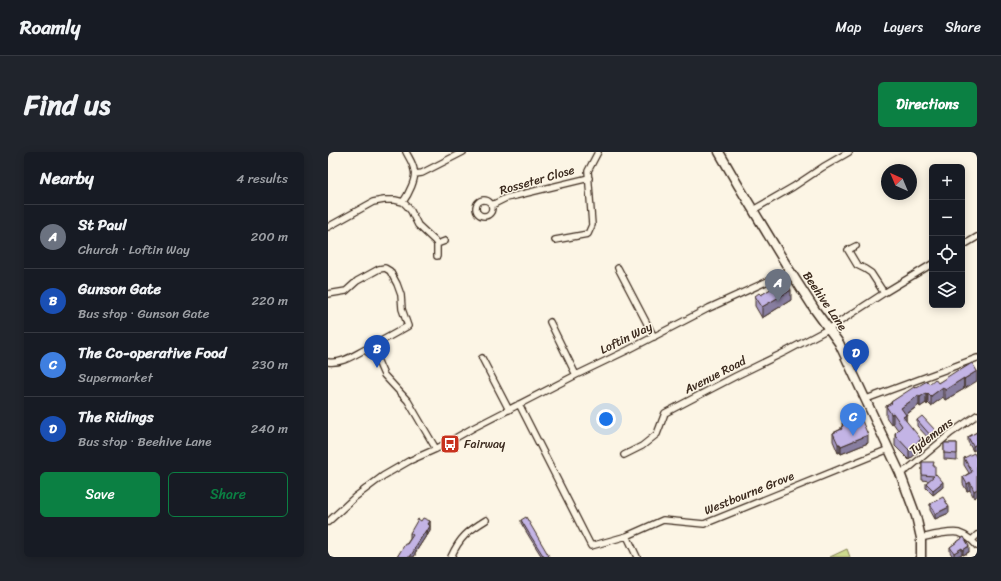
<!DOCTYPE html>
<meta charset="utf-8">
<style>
:root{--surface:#171b24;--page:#20242c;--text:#f1f3f6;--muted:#9ea1a6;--line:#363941;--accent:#0b8043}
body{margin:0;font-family:Sriracha,sans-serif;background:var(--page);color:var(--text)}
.controls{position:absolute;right:12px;top:12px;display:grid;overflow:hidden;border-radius:6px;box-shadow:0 2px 10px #0003}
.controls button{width:36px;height:36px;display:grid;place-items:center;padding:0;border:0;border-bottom:1px solid var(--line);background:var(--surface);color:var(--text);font:20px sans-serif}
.compass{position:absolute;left:553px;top:12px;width:36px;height:36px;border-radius:50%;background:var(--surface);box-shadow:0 2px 10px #0003;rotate:316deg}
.you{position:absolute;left:278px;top:267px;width:14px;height:14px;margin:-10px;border:3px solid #fff;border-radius:50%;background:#1a73e8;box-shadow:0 0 0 6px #1a73e833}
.badge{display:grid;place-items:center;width:26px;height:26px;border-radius:50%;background:var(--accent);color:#fff;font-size:13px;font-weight:700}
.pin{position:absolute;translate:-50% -33px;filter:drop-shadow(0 1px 2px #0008)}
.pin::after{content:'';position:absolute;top:21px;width:14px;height:12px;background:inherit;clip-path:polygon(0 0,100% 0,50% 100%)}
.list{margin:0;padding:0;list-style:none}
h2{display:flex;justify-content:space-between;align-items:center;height:52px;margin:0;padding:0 16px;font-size:17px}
h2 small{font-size:13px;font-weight:400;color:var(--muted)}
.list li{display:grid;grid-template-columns:26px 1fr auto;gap:12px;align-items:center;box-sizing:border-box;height:64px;padding:0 16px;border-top:1px solid var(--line)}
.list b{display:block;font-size:15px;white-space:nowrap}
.list p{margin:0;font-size:13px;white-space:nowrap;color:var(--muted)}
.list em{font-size:13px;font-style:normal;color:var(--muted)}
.actions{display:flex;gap:8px;padding:12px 16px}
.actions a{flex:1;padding:9px 0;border:1px solid var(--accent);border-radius:6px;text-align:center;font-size:14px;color:var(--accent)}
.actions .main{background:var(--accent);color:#fff}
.icon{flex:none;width:22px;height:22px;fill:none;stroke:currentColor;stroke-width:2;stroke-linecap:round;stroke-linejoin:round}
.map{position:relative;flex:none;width:649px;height:405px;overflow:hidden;border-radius:6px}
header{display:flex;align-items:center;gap:24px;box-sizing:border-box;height:56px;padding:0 20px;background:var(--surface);border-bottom:1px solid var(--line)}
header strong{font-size:19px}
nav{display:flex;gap:22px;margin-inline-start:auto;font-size:14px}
.intro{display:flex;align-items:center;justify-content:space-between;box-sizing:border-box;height:96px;padding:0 24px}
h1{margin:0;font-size:28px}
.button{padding:10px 18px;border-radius:6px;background:var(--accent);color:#fff;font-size:14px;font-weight:700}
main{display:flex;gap:24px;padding:0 24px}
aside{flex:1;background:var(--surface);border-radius:6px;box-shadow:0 2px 10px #0003}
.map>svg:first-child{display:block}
.green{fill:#cdda8e;stroke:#848256}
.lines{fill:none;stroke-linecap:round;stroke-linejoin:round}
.street-casing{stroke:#3b2a1e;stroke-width:8}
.secondary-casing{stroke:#3b2a1e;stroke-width:11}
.street{stroke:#fcf5e5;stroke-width:5.5}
.secondary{stroke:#fcf5e5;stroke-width:8}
.wall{fill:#a89bc5;stroke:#3b2a1e}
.shaded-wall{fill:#887ea0;stroke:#3b2a1e}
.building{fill:#c3b4e5;stroke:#3b2a1e}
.labels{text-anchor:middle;stroke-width:3;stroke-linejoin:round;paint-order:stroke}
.street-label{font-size:12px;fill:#3b2a1e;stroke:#fcf5e5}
.poi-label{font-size:12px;fill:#3b2a1e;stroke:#fcf5e5;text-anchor:start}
</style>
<header>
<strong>Roamly</strong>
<nav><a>Map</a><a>Layers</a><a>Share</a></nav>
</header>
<div class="intro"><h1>Find us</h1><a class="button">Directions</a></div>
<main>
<aside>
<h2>Nearby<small>4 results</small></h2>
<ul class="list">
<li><span class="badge" style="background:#6b7280">A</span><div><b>St Paul</b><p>Church · Loftin Way</p></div><em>200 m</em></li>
<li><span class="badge" style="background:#1a4fb4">B</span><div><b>Gunson Gate</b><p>Bus stop · Gunson Gate</p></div><em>220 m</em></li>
<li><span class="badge" style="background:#3f7fe0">C</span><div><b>The Co-operative Food</b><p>Supermarket</p></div><em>230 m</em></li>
<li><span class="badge" style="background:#1a4fb4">D</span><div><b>The Ridings</b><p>Bus stop · Beehive Lane</p></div><em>240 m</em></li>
</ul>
<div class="actions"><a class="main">Save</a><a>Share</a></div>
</aside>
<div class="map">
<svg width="649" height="405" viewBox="0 0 649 405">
<rect width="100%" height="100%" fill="#fcf5e5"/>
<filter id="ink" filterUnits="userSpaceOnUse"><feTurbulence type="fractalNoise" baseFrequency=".025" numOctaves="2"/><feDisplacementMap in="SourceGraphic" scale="8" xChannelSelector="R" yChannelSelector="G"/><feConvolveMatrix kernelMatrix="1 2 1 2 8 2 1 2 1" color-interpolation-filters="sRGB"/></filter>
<g filter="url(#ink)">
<path class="green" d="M519,397L522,405H502Z"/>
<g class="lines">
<defs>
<path id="street" d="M87,22L94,21L135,0
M148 56a8 8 0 1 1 16 0a8 8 0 1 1-16 0Z
M75,50C80,43 89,26 86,18C85,11 81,6 78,0
M164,53L178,46L261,26
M425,58L465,35L495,15L521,0
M0,75L45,50L56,48H67L75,50L79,54L83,59L90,73L107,89L109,92V104
M227,88L260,82L264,73L260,19L270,0
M109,92L117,89
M528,94L520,98L529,113L537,117L543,121L556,141
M634,94L649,85
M290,116L326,185
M0,142L18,139L29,129L51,117L57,116L62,119L69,132L73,143L74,157L80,174C66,182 52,190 38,197C26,203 14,212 0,210
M222,170L248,223
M37,198L49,207L56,223L80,249L108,297
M154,206L181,258
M49,207L53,190
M538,247L649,206
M191,252L263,394L299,384L335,368L376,372L561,297
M296,303L314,294L329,282L337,261L408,224L457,200L502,176L556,141L604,112
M572,321L580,317L623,281L649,263
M0,370L27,345L55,324L81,309L108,297L145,276L248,223L300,198L381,156L462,119
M299,384L309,405
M593,386C602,384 621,379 631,381C637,383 644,388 649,394
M644,388L649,383
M123,405C132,385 140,379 158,368"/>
<path id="secondary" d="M391,0L410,33L462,119L487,158L511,191L572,321L588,364L593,386V405"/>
</defs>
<use href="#street" class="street-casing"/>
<use href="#secondary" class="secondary-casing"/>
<use href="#street" class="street"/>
<use href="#secondary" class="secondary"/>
</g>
<path class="wall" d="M448,131L463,148L434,166L427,154V144L433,143L448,134Z
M644,211L636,237L617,248L615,245L603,254L600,251L599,253L598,251L592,255L591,253L578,263V269L593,297L581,308L567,294V281L570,278L565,271L563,272L558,265V254L563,251V250L587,236L601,232L610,231L631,219Z
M515,265L540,291L513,302L512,300L510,301L505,289V281L513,277V275L514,274Z
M589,268L608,285L603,289L589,274Z
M649,280L645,299L640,290V285Z
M616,291H629V308L616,307Z
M648,305L646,346L642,338L639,339L635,332V325L641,321L636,313V306Z
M594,310L605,314L607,323L615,335L605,343L598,336V331L601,329L594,328Z
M602,352L621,361L607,367L602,358Z
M193,368L221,405H214L202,386L193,371Z
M93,369H102V379L99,384H98L87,401V403L86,405H69L82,387V381Z
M636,385L641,400L635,403L634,402L628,405H625L622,400V395Z"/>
<path class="shaded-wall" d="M463,138V148L434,166V155Z
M649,219V229L636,237V227Z
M636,226V237L617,248V238Z
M615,235V245L603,254V244Z
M598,241V251L592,255V245Z
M600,241V251L599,253V242Z
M591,243V253L573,266V256Z
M565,261V271L563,272V262Z
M578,263V274L575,265Z
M608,279V285L603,289V284Z
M540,283V291L513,302V294Z
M593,287V297L581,308V298Z
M510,292H512V300L510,301Z
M649,292V297L645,299V294Z
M615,330V335L605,343V338Z
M642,330V338L639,339V332Z
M649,337V344L646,346V339Z
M621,355V361L607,367V362Z
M102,369V379L99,384L100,372Z
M98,378V384L87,401V403L86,405H82L86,397Z
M641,394V400L635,403V398Z
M634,396V402L628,405H626V401Z"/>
<path class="building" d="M456,126L463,138L434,155L427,144L431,141L433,143L449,133L448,131Z
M644,211L649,219L636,227V226L617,238L615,235L603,244L600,241L599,242L598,241L592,245L591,243L573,256L578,263L575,265L593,287L581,298L567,283L568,282L567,281L574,274L565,261L563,262L558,254L564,251L563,250L586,235L587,236L599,229L601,232L607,227L610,231L630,218L631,219Z
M530,259L540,283L513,294L512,292H510L505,281L514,277L513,275L515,274L514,271L517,270L515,265Z
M594,264L608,279L603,284L589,268Z
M649,280V292L645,294L640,285Z
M616,291H629V302L616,301Z
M646,301L648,305H649V337L646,339L642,330L639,332L635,325L644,320L636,306Z
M594,310H606L605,314H607V323L608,322L615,330L605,338L598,331L606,324L594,323Z
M615,345L621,355L607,362L602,352Z
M198,365L221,404L219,405H216L202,383L193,368Z
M95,366L102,369L100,372L102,374L99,379L98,378L86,397H87L82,405H69L77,392H79L85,383L82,381L90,367L93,369Z
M636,385L641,394L635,398L634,396L626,401L622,395Z"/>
</g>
<defs>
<symbol id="bus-square" viewBox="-11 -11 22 22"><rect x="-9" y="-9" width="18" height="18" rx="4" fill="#c8321e" stroke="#fcf5e5"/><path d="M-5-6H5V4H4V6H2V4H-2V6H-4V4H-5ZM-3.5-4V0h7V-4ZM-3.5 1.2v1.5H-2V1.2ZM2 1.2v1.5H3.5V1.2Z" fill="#fff"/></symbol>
</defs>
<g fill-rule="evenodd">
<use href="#bus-square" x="111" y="281" width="22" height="22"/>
</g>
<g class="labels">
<g class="street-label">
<text transform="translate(209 28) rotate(-16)" y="4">Rosseter Close</text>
<text transform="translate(497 149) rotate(56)" y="4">Beehive Lane</text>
<text transform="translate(298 186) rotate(-26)" y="4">Loftin Way</text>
<text transform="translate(387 223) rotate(-27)" y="4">Avenue Road</text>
<text transform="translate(603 284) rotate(-38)" y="4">Tydemans</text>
<text transform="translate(421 341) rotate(-22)" y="4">Westbourne Grove</text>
</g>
<g class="poi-label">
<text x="136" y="296">Fairway</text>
</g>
</g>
</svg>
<div class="controls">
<button>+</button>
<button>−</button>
<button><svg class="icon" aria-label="locate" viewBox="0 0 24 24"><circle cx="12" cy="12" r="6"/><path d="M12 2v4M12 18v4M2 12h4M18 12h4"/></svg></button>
<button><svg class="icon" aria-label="layers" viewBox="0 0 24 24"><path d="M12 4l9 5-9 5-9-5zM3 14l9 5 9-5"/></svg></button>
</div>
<svg class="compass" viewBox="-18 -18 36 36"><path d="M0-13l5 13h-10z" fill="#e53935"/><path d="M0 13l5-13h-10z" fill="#9ea1a6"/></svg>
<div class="you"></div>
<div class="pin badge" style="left:450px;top:150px;background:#6b7280">A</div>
<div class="pin badge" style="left:49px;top:216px;background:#1a4fb4">B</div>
<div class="pin badge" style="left:525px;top:284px;background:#3f7fe0">C</div>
<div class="pin badge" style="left:528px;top:220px;background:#1a4fb4">D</div>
</div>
</main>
